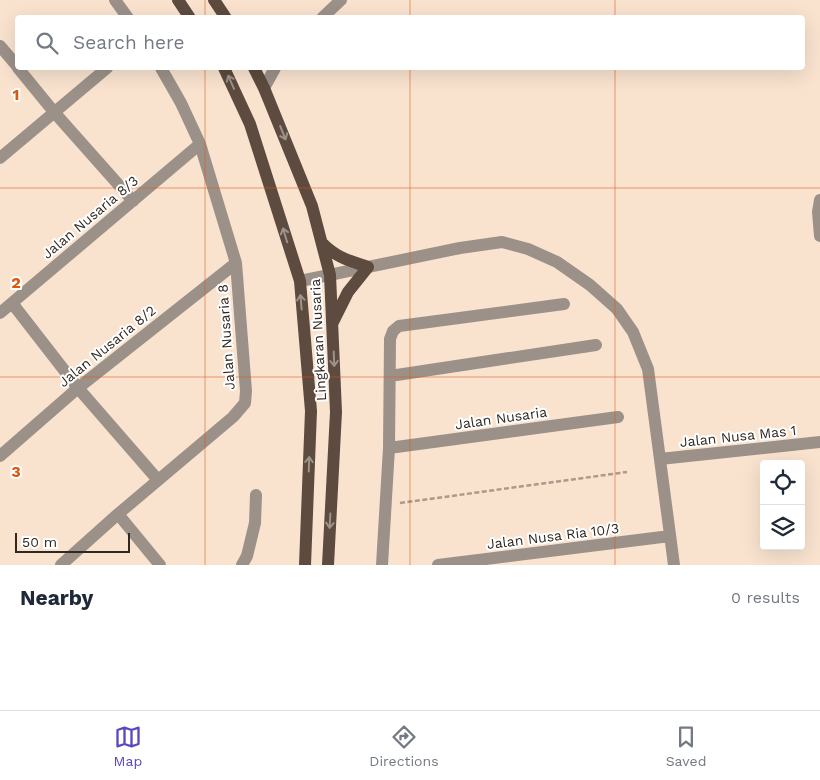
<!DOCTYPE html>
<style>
:root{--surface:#fff;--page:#f6f6f7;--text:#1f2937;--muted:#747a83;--line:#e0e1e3;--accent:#5d46bf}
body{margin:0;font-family:"Work Sans",sans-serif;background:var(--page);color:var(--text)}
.controls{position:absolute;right:15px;bottom:15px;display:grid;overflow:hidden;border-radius:5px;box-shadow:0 5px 20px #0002}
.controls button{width:45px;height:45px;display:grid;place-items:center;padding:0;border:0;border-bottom:1px solid var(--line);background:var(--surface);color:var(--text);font:25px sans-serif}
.scale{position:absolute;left:15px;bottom:12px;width:115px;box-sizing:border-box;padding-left:5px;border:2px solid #302820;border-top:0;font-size:14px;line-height:18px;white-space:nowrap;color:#302820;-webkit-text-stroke:4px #fff;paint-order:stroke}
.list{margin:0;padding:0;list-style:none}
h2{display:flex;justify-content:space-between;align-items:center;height:65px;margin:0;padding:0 20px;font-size:21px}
h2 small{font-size:16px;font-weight:400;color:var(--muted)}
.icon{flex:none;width:28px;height:28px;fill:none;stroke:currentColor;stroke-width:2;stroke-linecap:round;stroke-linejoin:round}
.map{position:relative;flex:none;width:820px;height:565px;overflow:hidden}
.search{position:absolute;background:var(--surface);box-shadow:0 5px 20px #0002;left:15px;right:15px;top:15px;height:55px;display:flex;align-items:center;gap:12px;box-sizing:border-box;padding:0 18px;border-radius:5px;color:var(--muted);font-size:19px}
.sheet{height:145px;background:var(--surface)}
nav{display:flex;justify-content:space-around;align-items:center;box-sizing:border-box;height:70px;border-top:1px solid var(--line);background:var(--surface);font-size:14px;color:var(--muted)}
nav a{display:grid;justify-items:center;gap:2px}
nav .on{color:var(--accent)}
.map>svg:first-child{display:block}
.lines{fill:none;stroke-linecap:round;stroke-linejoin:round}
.path{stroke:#ab9a8b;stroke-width:2.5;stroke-dasharray:5 2.5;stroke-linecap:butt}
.minor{stroke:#9b9189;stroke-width:12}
.major{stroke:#5c4b3e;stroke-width:12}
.oneway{stroke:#9d938b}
.grid{fill:none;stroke:#df570d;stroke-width:1;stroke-opacity:0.55}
.labels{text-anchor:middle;stroke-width:4;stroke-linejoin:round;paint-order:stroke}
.street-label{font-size:14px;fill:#302820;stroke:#fff}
.grid-label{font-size:16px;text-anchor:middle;font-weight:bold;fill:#df570d;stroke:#fff;stroke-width:4;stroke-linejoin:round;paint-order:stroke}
</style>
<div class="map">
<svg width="820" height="565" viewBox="0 0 820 565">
<rect width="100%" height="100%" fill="#f9e3cf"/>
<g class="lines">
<path class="path" d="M400,503L627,472"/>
<path class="minor" d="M115,0L128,18
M322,18L341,0
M0,46L18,67
M18,68L54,112L133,201
M264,88L275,68
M0,158L107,68
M820,200L818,212L820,236
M300,281L460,248L502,242L528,249L557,262L590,285L617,309L633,332L648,369L674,565
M12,303L78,388L158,480
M0,313L200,144
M390,376L596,345
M389,448L618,417
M0,456L78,388L236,263
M660,459L820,442
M118,514L160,565
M61,565L118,514L233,417L245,403L246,391L236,263L200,144L181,103L161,68
M242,565L247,556L255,523L256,495
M382,565L389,448L390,339L393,331L399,326L564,304
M438,565L670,536"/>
<path class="major" d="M178,0L190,18
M214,0L226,18
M224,68L250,124L300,281L311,411L305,565
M254,68L264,88L312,206L330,275L336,412L328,565
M322,243C337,258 348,260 368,267L348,292L333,322"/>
</g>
<defs><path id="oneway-shaft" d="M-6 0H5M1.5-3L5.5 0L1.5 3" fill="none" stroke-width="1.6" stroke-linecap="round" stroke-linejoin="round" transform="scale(1.25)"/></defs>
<g class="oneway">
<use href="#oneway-shaft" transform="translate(231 82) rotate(-114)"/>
<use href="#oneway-shaft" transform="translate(283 133) rotate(68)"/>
<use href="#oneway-shaft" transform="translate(285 235) rotate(-107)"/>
<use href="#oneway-shaft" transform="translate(301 302) rotate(-95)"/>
<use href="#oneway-shaft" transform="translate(334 359) rotate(88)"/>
<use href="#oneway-shaft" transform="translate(309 464) rotate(-88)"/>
<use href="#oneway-shaft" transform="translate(330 521) rotate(93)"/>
</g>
<path class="grid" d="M205,0V18M410,0V18M615,0V18M205,68V565M410,68V565M615,68V565M0,188H820M0,377H820"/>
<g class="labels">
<g class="street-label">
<text transform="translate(90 217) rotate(-40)" y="5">Jalan Nusaria 8/3</text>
<text transform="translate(226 337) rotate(-94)" y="5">Jalan Nusaria 8</text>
<text transform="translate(318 340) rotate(-93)" y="5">Lingkaran Nusaria</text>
<text transform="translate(107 346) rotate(-39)" y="5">Jalan Nusaria 8/2</text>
<text transform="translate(501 418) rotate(-8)" y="5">Jalan Nusaria</text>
<text transform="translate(738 436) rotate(-6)" y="5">Jalan Nusa Mas 1</text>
<text transform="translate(553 536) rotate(-7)" y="5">Jalan Nusa Ria 10/3</text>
</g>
</g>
<g class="grid-label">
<text x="16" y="100">1</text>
<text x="16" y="288">2</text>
<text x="16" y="477">3</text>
</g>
</svg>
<div class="controls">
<button><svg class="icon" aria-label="locate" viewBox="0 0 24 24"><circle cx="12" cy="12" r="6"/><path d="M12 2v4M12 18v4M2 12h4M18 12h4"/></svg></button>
<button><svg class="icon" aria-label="layers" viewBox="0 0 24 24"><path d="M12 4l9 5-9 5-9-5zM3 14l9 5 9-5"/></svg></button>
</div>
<div class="scale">50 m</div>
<div class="search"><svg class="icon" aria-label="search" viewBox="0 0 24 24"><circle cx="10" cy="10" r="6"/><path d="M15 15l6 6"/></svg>Search here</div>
</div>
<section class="sheet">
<h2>Nearby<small>0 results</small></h2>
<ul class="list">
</ul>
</section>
<nav>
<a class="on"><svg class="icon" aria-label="map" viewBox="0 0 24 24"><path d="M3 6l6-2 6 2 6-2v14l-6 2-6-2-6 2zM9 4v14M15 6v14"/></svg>Map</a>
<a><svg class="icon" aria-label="directions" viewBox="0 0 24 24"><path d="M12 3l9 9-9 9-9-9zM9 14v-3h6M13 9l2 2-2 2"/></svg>Directions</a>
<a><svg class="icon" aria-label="saved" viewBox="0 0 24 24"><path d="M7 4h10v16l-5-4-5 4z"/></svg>Saved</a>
</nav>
